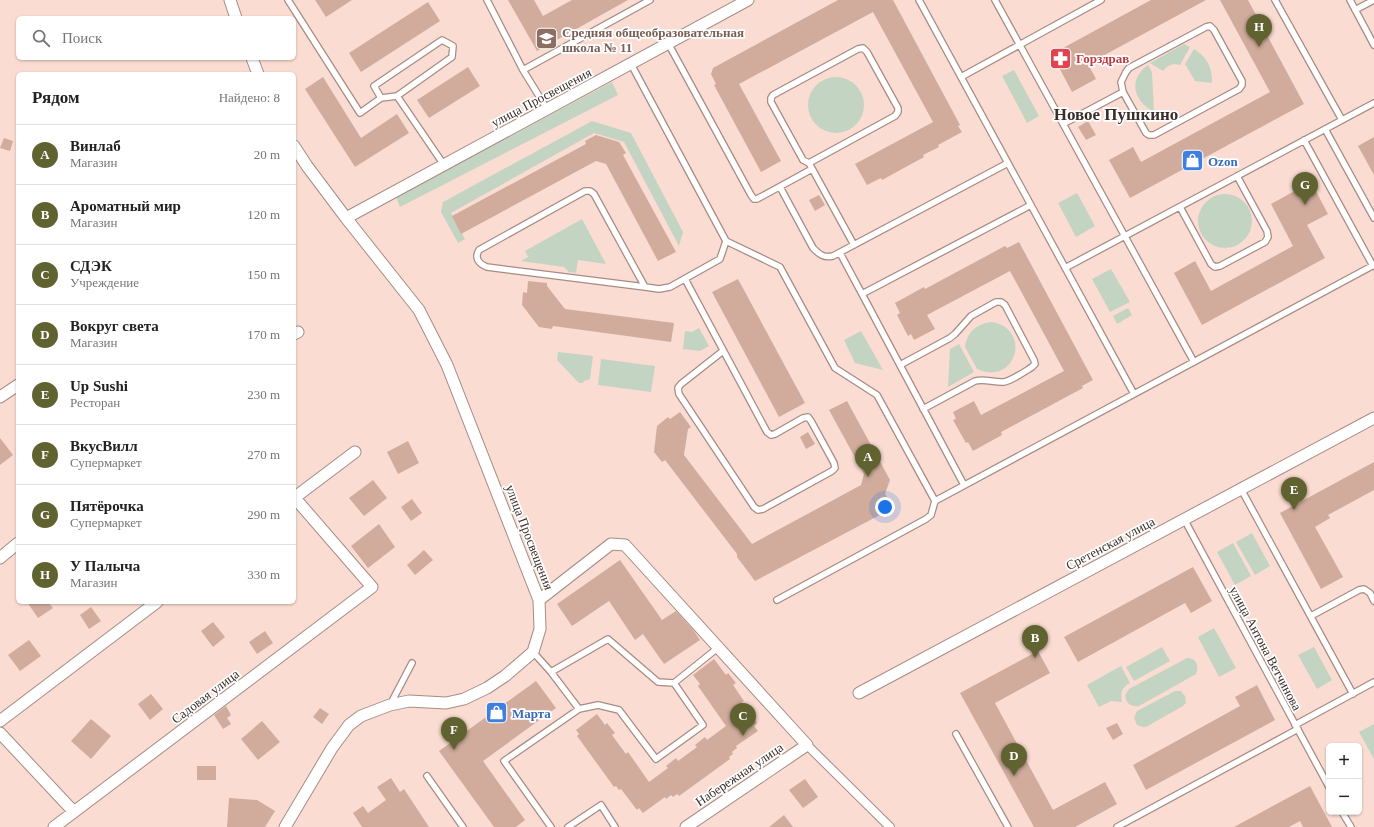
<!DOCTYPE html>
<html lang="ru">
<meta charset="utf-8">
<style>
:root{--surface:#fff;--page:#f6f6f6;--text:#222;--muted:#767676;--line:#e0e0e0;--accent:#60622f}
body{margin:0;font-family:Georgia,serif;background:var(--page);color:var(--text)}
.controls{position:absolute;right:12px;bottom:12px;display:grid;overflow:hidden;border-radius:6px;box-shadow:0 1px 3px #0004}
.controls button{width:36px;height:36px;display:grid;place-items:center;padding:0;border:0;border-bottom:1px solid var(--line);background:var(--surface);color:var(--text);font:20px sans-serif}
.you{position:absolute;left:885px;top:507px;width:14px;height:14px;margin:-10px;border:3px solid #fff;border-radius:50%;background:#1a73e8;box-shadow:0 0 0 6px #1a73e833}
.badge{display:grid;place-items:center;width:26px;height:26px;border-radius:50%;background:var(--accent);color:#fff;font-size:13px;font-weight:700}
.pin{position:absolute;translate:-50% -33px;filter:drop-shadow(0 1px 2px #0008)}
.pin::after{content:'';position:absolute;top:21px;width:14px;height:12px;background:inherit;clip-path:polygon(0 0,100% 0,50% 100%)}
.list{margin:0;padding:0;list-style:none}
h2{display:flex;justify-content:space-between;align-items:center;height:52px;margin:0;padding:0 16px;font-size:17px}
h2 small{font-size:13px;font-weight:400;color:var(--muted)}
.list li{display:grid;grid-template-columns:26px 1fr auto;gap:12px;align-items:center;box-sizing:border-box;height:60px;padding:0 16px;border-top:1px solid var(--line)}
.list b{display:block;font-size:15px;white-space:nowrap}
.list p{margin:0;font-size:13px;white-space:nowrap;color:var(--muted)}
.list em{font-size:13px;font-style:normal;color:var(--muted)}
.icon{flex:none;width:22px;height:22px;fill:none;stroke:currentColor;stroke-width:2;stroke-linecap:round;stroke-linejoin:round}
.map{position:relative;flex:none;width:1374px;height:827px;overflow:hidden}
.search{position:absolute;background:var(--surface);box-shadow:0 1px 3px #0004;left:16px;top:16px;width:280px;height:44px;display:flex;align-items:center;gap:10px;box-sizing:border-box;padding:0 14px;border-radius:6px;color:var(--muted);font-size:15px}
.panel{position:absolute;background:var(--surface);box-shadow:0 1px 3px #0004;left:16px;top:72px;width:280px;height:532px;border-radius:6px}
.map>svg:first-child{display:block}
.green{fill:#c4d4c3}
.building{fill:#d1ac9d}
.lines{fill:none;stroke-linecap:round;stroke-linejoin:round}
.service-casing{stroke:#a78c83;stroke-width:8}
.pedestrian-casing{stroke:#a78c83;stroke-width:10}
.minor-casing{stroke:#a78c83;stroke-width:13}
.service{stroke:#fff;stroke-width:5.5}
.pedestrian{stroke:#fff;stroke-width:8}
.minor{stroke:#fff;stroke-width:11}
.labels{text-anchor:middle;stroke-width:3.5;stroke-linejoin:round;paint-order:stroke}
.education-label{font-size:13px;font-weight:bold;fill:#785e54;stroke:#fff;text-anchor:start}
.health-label{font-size:13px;font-weight:bold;fill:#be3a42;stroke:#fff;text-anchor:start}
.street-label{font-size:13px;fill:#392e2a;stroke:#fff}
.shop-label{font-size:13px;font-weight:bold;fill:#366cbe;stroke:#fff;text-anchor:start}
.district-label{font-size:17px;font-weight:bold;fill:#392e2a;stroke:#fff}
</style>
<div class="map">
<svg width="1374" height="827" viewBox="0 0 1374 827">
<rect width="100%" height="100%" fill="#fadcd2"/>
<path class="green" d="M1184,44L1190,47L1180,65C1172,63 1168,65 1163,71L1150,63Z
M1194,49C1206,56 1213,68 1212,83L1195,81L1185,64Z
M1148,65L1152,72L1154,112C1133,101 1128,79 1148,65Z
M1014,70L1039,116L1027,123L1002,76Z
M808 105a28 28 0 1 1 56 0a28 28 0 1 1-56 0Z
M612,82L618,95L400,207L396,197Z
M592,121L631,133L683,232L679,246L624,142L594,133L451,213L465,239L458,243L441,212L443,202Z
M1077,193L1095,226L1076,237L1058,203Z
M1198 221a27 27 0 1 1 54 0a27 27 0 1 1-54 0Z
M582,219L606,264L578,260L576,273L569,272L564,267L521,261L528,257L525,251Z
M1111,269L1130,302L1110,312L1092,279Z
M1128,308L1132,315L1117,324L1113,316Z
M991,322C1033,328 1016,387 977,369L965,347C967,332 976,324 991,322Z
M699,328L709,346L700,351L683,349L685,331L692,332Z
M861,331L883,370L855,363L844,340Z
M959,344L974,372L948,387L950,349Z
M558,352L593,356L590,379L584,381L583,383H579L557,360Z
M601,359L655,366L651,392L598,385Z
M1252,533L1270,566L1255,575L1236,542Z
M1233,543L1251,576L1235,585L1217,552Z
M1214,628L1236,668L1219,677L1198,637Z
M1162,647L1170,661L1134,681L1126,667Z
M1314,647L1332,680L1317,689L1298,655Z
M1187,658C1197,658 1199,666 1196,674L1139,706C1131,707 1126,704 1125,695L1129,689Z
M1121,666L1130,683C1122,687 1120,693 1122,702L1111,701L1099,707L1087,685Z
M1175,691H1181L1185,696L1186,703L1183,706L1146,727H1143L1137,725L1134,718L1137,711Z
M1374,724V759L1359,732Z"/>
<path class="building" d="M315,0H352L326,17Z
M508,0H534L543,16L572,0H628L537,51Z
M838,0H893L960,125L958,126L962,132L938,145L939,147L923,155L924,157L882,180L881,178L867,185L855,164L933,122L873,12L739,84L781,161L761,172L714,85L716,84L711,74L713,68Z
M1151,0H1206L1088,64L1096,79L1072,92L1052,54Z
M1220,0H1248L1304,104L1130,198L1109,160L1133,147L1141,162L1270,92Z
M428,2L440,21L361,72L349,53Z
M468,67L480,86L429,118L417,100Z
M323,77L361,138L397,114L409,133L355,167L305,89Z
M1088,121L1096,135L1086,140L1078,127Z
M596,135L619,142L626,153L623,155L676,252L658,261L606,164L596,161L461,234L452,216L586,144L585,141Z
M1374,137V175L1358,146Z
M4,138L13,141L10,151L0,148Z
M1311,182L1328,214L1307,225L1325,258L1202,325L1174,273L1195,261L1211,291L1293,246L1271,204Z
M819,195L825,205L815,211L809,200Z
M1019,242L1093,380L1082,386L1083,388L1001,432L1002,435L973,451L968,442L966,443L953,420L956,419L953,412L974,401L981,415L1064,371L1010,271L927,315L935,329L914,340L911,334L908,336L897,315L900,313L895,303L924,287L925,289L1005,246L1007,248Z
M738,279L805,403L779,417L712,292Z
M528,281L547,283V286L565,309L674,323L671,342L553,326L552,329L539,327L522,305L523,292L527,293Z
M847,401L890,480L885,494L893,508L755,581L737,557V554L665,460L662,462L654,452L657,426L668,417L670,419L680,412L691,427L688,429L684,455L752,544L861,485L864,474L829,410Z
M808,432L815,444L806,449L800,437Z
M0,438L13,455L0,465Z
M408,441L419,463L398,474L387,452Z
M1374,462V490L1328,515L1330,518L1315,527L1343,577L1321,589L1280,513Z
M373,480L387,498L364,516L349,498Z
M412,499L422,513L411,521L401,507Z
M379,524L395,547L368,568L351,546Z
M424,550L433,560L415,575L407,565Z
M620,560L662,620L676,611L694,631L700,640L664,664L643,634L635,640L609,601L572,626L557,604Z
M1193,567L1212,601L1191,613L1185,603L1078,662L1064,637Z
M27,602H48L53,608L38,618Z
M91,607L101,621L89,629L80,615Z
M213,622L225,637L213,647L201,631Z
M265,631L273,643L257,654L249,642Z
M29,640L41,656L20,671L8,655Z
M1038,651L1050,673L995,703L1053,810L1105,782L1117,804L1075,827H1034L960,693Z
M714,659L726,675L728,673L736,683L733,685L744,701L742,702L757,723L754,726L758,731L736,746L737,748L732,752L733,754L729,757L730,759L679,796L677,794L673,797L671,795L666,799L665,797L643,813L639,808L637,810L621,789L619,790L616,786L614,787L577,736L579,734L576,730L597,714L605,725L607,723L615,733L612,735L626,754L628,752L649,782L668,768L666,766L676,758L678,761L697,747L695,745L705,737L707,740L726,726L698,686L700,684L693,675Z
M536,681L556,708L483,761L525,820L516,827H494L439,751Z
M1257,685L1275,720L1146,790L1133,765L1240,706L1235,697Z
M151,694L163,709L150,720L138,704Z
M226,706L231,715L227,718L231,724L223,729L214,715Z
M320,708L329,714L322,724L313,717Z
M91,719L111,736L91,759L71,741Z
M262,721L280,742L258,760L241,739Z
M1117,723L1123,734L1113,740L1106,728Z
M197,766H216V780H197Z
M391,778L400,792L404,789L429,827H362L353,813L363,806L368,813L386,800L377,787Z
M805,779L818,797L803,808L789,790Z
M1310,786L1332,827H1303L1300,821L1289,827H1234Z
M229,798L257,800L275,811L265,827H227Z
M784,815L793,827H769Z"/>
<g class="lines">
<defs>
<path id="service" d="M288,0L360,113L381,98L397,96L444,165
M487,0L523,70L547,109
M919,0L1134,394
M995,0L1194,362
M1275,0L1342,120
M1350,0L1374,45
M1355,10L1374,0
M668,43L751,195L754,199H757L812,169
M631,64L726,241L720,259L670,287L659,289L645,287L594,194L590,191H585L479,250C474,258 479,264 487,267L645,287
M523,70L650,0
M961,77L1101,0
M381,98L374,86L442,40L453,46L452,57L397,96
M1063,124L1123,92L1146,133L1149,135H1154L1239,89L1242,85V81L1214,30L1210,26L1206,27L1129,68L1126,72L1121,82L1123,92
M1325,129L1374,218
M1304,140L1373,266
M809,163L803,160L771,102V98L773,95L858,49L863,48L867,52L898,108V112L895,116L809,163L854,245
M780,187L813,248C820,255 824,258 833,256L1008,163
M1180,207L1211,264L1215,267L1220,266L1265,242L1268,237L1267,231L1237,176
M726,241L780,267L835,368L877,395L935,501
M840,253L862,294
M1065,268L1374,103
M685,279L767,432L771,435L775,434L803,418L808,417L811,421L834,463L835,468L832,471L763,509L758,510L754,507L679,394L678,388L681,384L723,351
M900,365L950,338L955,334L971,316L996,302H1001L1005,305L1034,360L1035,364L1032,367C1024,372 1013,380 1004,382C994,383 984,378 975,381L923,409
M964,485L862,294L1031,205
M1241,489L1353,694
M1184,519L1329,787
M777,600L926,519L931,515L935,501L1374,265
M1311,616L1359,590L1364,589L1370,593L1374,601
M533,652L551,672L579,709L598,705L619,710L656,759L703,725L674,683L719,647
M551,672L608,639L658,682L674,683
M390,705L412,663
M1295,725L1374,682
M956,734L1008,827
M427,776L463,827
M1342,812L1351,827
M551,827L504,761L579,709
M568,827L601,805L615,827
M1117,827L1298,729"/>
<path id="pedestrian" d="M807,745L890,827"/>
<path id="minor" d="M230,0L236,18
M252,58L258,74
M346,218L748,0
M294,334L298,332
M0,397L18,385
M294,498L355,452
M0,558L18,543
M539,600L611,544L625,545L807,745L686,827
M859,693L1374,418
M0,721L157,602
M0,733L74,812
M54,827L372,587L294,497
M285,827L332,748L349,725L361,716L390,705L409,701L446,703L464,699L487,688L505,676L533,652L540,629L539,600L447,365L419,310L346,218L307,166L294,146"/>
</defs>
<use href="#service" class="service-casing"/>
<use href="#pedestrian" class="pedestrian-casing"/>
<use href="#minor" class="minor-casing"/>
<use href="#service" class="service"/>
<use href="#pedestrian" class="pedestrian"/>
<use href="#minor" class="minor"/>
</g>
<defs>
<symbol id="school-square" viewBox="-11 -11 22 22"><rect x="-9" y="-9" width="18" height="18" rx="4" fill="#8d6e63" stroke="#fff"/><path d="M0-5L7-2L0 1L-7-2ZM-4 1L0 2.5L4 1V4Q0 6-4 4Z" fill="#fff"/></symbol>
<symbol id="pharmacy-square" viewBox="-11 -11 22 22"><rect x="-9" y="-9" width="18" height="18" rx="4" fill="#e0444e" stroke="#fff"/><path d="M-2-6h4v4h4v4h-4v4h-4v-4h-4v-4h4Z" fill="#fff"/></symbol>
<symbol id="shop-square" viewBox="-11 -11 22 22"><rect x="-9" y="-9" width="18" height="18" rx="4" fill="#3f7fe0" stroke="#fff"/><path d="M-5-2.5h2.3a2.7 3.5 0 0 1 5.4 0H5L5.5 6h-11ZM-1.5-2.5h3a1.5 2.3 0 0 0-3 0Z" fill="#fff"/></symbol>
</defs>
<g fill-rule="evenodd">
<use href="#school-square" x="534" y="26" width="25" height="25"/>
<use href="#pharmacy-square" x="1048" y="46" width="25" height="25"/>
<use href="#shop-square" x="1180" y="148" width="25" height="25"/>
<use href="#shop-square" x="484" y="700" width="25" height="25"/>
</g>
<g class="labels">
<g class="education-label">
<text x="562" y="37">Средняя общеобразовательная<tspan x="562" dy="15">школа № 11</tspan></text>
</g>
<g class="health-label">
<text x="1076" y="63">Горздрав</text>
</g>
<g class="street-label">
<text transform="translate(541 97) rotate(-28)" y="5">улица Просвещения</text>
<text transform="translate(530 537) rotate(69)" y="5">улица Просвещения</text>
<text transform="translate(1110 543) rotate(-28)" y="5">Сретенская улица</text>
<text transform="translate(1266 648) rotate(62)" y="5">улица Антона Ветчинова</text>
<text transform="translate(205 696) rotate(-37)" y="5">Садовая улица</text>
<text transform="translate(739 774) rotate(-34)" y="5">Набережная улица</text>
</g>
<g class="shop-label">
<text x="1208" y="166">Ozon</text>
<text x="512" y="718">Марта</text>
</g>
<g class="district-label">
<text x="1116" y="120">Новое Пушкино</text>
</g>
</g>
</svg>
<div class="controls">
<button>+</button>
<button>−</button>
</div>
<div class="you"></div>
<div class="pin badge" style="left:868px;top:477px">A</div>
<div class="pin badge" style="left:1035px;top:658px">B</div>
<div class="pin badge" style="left:743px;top:736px">C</div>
<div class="pin badge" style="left:1014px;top:776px">D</div>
<div class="pin badge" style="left:1294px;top:510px">E</div>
<div class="pin badge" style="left:454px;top:750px">F</div>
<div class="pin badge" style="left:1305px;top:205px">G</div>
<div class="pin badge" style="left:1259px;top:47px">H</div>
<div class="search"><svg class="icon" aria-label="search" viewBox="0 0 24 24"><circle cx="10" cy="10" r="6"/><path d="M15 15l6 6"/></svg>Поиск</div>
<section class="panel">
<h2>Рядом<small>Найдено: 8</small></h2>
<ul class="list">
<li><span class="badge">A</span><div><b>Винлаб</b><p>Магазин</p></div><em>20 m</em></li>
<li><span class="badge">B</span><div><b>Ароматный мир</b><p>Магазин</p></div><em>120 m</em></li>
<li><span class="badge">C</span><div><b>СДЭК</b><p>Учреждение</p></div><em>150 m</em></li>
<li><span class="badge">D</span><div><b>Вокруг света</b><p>Магазин</p></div><em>170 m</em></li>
<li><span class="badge">E</span><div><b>Up Sushi</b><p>Ресторан</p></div><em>230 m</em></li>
<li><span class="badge">F</span><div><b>ВкусВилл</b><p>Супермаркет</p></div><em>270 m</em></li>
<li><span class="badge">G</span><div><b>Пятёрочка</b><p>Супермаркет</p></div><em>290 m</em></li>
<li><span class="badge">H</span><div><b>У Палыча</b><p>Магазин</p></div><em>330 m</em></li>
</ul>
</section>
</div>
